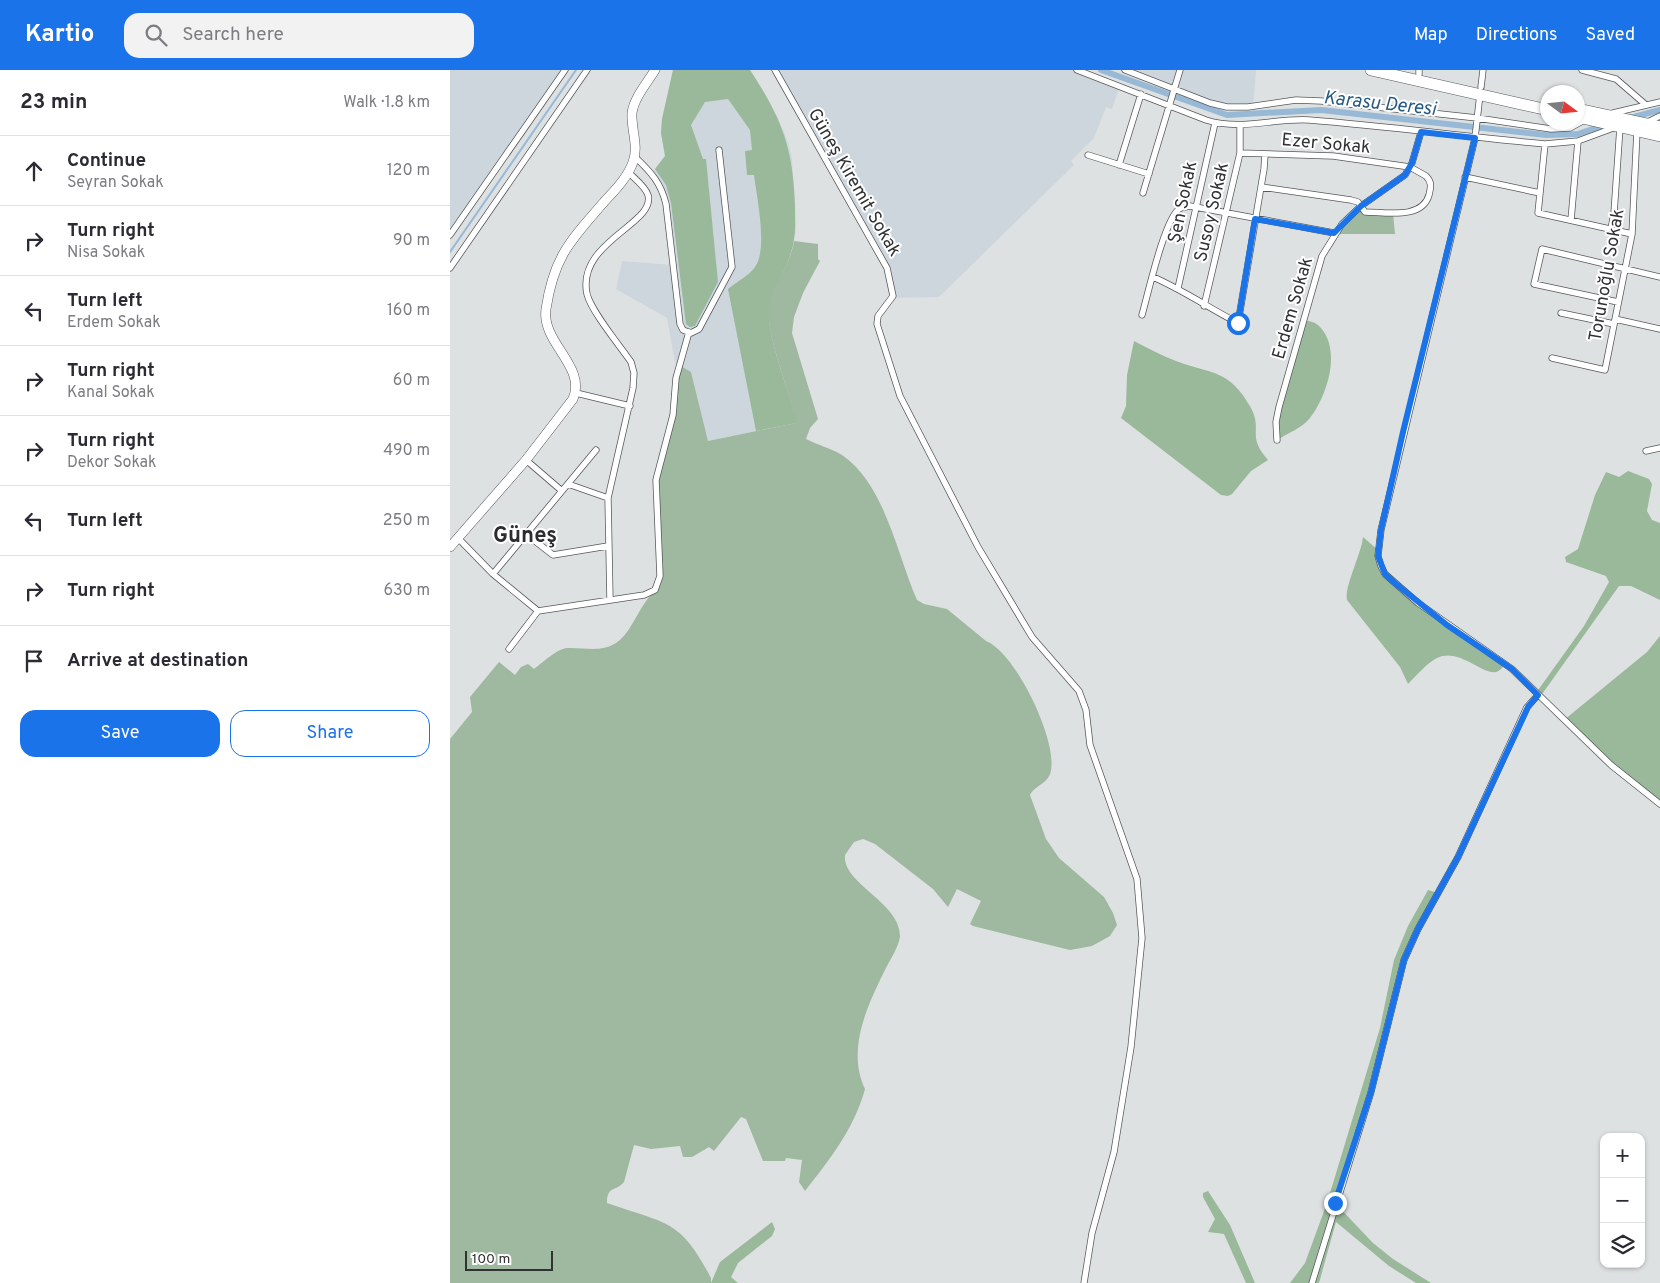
<!DOCTYPE html>
<meta charset="utf-8">
<style>
:root{--surface:#fff;--page:#f2f2f3;--text:#2b2b33;--muted:#7c7c81;--line:#e1e1e2;--accent:#1a73e8}
body{margin:0;font-family:Overpass,sans-serif;background:var(--page);color:var(--text)}
.controls{position:absolute;right:15px;bottom:15px;display:grid;overflow:hidden;border-radius:10px;box-shadow:0 1px 4px #0004}
.controls button{width:45px;height:45px;display:grid;place-items:center;padding:0;border:0;border-bottom:1px solid var(--line);background:var(--surface);color:var(--text);font:25px sans-serif}
.compass{position:absolute;left:1090px;top:15px;width:45px;height:45px;border-radius:50%;background:var(--surface);box-shadow:0 1px 4px #0004;rotate:105deg}
.scale{position:absolute;left:15px;bottom:12px;width:88px;box-sizing:border-box;padding-left:5px;border:2px solid #313233;border-top:0;font-size:14px;line-height:18px;white-space:nowrap;color:#313233;-webkit-text-stroke:4px #fff;paint-order:stroke}
.stop{position:absolute;width:15px;height:15px;margin:-11px;border:4px solid #1a73e8;border-radius:50%;background:#fff}
.stop.end{background:#1a73e8;border-color:#fff;box-shadow:0 1px 5px #0008}
.list{margin:0;padding:0;list-style:none}
h2{display:flex;justify-content:space-between;align-items:center;height:65px;margin:0;padding:0 20px;font-size:21px}
h2 small{font-size:16px;font-weight:400;color:var(--muted)}
.list li{display:grid;grid-template-columns:32px 1fr auto;gap:15px;align-items:center;box-sizing:border-box;height:70px;padding:0 20px;border-top:1px solid var(--line)}
.list b{display:block;font-size:19px;white-space:nowrap}
.list p{margin:0;font-size:16px;white-space:nowrap;color:var(--muted)}
.list em{font-size:16px;font-style:normal;color:var(--muted)}
.actions{display:flex;gap:10px;padding:15px 20px}
.actions a{flex:1;padding:11px 0;border:1px solid var(--accent);border-radius:15px;text-align:center;font-size:18px;color:var(--accent)}
.actions .main{background:var(--accent);color:#fff}
.icon{flex:none;width:28px;height:28px;fill:none;stroke:currentColor;stroke-width:2;stroke-linecap:round;stroke-linejoin:round}
.map{position:relative;flex:none;width:1210px;height:1213px;overflow:hidden}
header{display:flex;align-items:center;gap:30px;box-sizing:border-box;height:70px;padding:0 25px;background:var(--accent);color:#fff}
header strong{font-size:24px}
nav{display:flex;gap:28px;margin-inline-start:auto;font-size:18px}
.search{width:350px;height:45px;background:var(--page);display:flex;align-items:center;gap:12px;box-sizing:border-box;padding:0 18px;border-radius:15px;color:var(--muted);font-size:19px}
main{display:flex}
aside{flex:1;background:var(--surface)}
.map>svg:first-child{display:block}
.built{fill:#ced6dd}
.green{fill:#9eb99f}
.forest{fill:#99b99a}
.lines{fill:none;stroke-linecap:round;stroke-linejoin:round}
.stream{stroke:#97b9d6;stroke-width:2}
.canal{stroke:#97b9d6;stroke-width:6}
.street-casing{stroke:#56585a;stroke-width:7}
.secondary-casing{stroke:#56585a;stroke-width:10}
.highway-casing{stroke:#56585a;stroke-width:12}
.street{stroke:#fff;stroke-width:5.5}
.secondary{stroke:#fff;stroke-width:9}
.highway{stroke:#fff;stroke-width:11}
.route{stroke:#1a73e8;stroke-width:6}
.labels{text-anchor:middle;stroke-width:4;stroke-linejoin:round;paint-order:stroke}
.street-label{font-size:18px;fill:#313233;stroke:#fff}
.water-label{font-size:19px;font-style:italic;fill:#265a82;stroke:#fff}
.district-label{font-size:22px;font-weight:bold;fill:#2a2c2d;stroke:#fff}
</style>
<header>
<strong>Kartio</strong>
<div class="search"><svg class="icon" aria-label="search" viewBox="0 0 24 24"><circle cx="10" cy="10" r="6"/><path d="M15 15l6 6"/></svg>Search here</div>
<nav><a>Map</a><a>Directions</a><a>Saved</a></nav>
</header>
<main>
<aside>
<h2>23 min<small>Walk · 1.8 km</small></h2>
<ul class="list">
<li><svg class="icon" aria-label="ahead" viewBox="0 0 24 24"><path d="M12 20V5M6 11l6-6 6 6"/></svg><div><b>Continue</b><p>Seyran Sokak</p></div><em>120 m</em></li>
<li><svg class="icon" aria-label="right" viewBox="0 0 24 24"><path d="M7 20v-9h11M14 6l5 5-5 5"/></svg><div><b>Turn right</b><p>Nisa Sokak</p></div><em>90 m</em></li>
<li><svg class="icon" aria-label="left" viewBox="0 0 24 24"><path d="M17 20v-9H6M10 6l-5 5 5 5"/></svg><div><b>Turn left</b><p>Erdem Sokak</p></div><em>160 m</em></li>
<li><svg class="icon" aria-label="right" viewBox="0 0 24 24"><path d="M7 20v-9h11M14 6l5 5-5 5"/></svg><div><b>Turn right</b><p>Kanal Sokak</p></div><em>60 m</em></li>
<li><svg class="icon" aria-label="right" viewBox="0 0 24 24"><path d="M7 20v-9h11M14 6l5 5-5 5"/></svg><div><b>Turn right</b><p>Dekor Sokak</p></div><em>490 m</em></li>
<li><svg class="icon" aria-label="left" viewBox="0 0 24 24"><path d="M17 20v-9H6M10 6l-5 5 5 5"/></svg><div><b>Turn left</b></div><em>250 m</em></li>
<li><svg class="icon" aria-label="right" viewBox="0 0 24 24"><path d="M7 20v-9h11M14 6l5 5-5 5"/></svg><div><b>Turn right</b></div><em>630 m</em></li>
<li><svg class="icon" aria-label="arrive" viewBox="0 0 24 24"><path d="M6 21V4h12l-3 4 3 4H6"/></svg><div><b>Arrive at destination</b></div></li>
</ul>
<div class="actions"><a class="main">Save</a><a>Share</a></div>
</aside>
<div class="map">
<svg width="1210" height="1213" viewBox="0 0 1210 1213">
<rect width="100%" height="100%" fill="#dee1e2"/>
<path class="built" d="M0,0H115L0,165Z
M223,0H300L328,48L338,72L342,89L346,162L337,194L321,231L322,265L347,353L258,371L241,302L225,293L217,248L166,219L172,191L223,195L216,134L202,103L215,86L211,63L212,49Z
M325,0H627L670,16L662,39L656,37L644,68L621,91L624,95L489,227L442,228L437,198Z
M675,0H806L803,37H778Z"/>
<path class="green" d="M911,136L915,142L943,143L945,164H884Z
M344,171L368,174V189L370,191L353,223L344,247L342,263L368,349L360,358L356,369C367,375 381,378 392,385C435,414 447,485 467,530L474,534L497,539L536,571C565,582 607,669 601,700C599,714 586,714 580,725L596,769L609,788L654,827L663,843L667,855L660,866L642,876L620,880L523,856L520,854L531,831L507,819L498,837L483,819L425,774L413,769L404,772L395,785C392,814 451,832 450,867C448,878 441,888 436,898C418,934 396,979 415,1019C404,1059 380,1089 355,1121L349,1112L352,1090L336,1088L335,1091H313L296,1049L291,1047L264,1081L259,1077L242,1087H233L230,1076L201,1079L184,1075L174,1112C166,1122 157,1115 157,1133C216,1154 230,1148 261,1208V1213H0V669L22,642L20,627L49,592L65,605L71,597L78,594L84,599C92,593 107,579 117,578C134,577 150,583 166,573C183,562 189,533 208,518L205,416L222,353L229,295L241,302L258,371L346,353C341,324 316,266 319,240C322,216 340,196 344,171Z"/>
<path class="forest" d="M223,0H300C331,47 343,77 345,134C345,148 346,162 343,175C338,199 321,219 319,243C318,271 340,323 347,353L306,361L278,219C286,212 299,206 305,197C318,179 307,128 304,105H297L295,81L302,80L300,60L278,29L255,32L241,55L253,89H256L268,212L245,256L240,257L236,254L221,133L216,115L205,99L215,86L211,63L212,49Z
M853,250C859,251 866,252 870,257C892,280 877,326 860,348C852,358 838,363 827,370L826,357Z
M684,271C698,278 712,286 726,291C764,305 779,299 801,338C813,361 796,365 818,390L801,401L782,424L778,426L771,425L671,348L676,336L677,305Z
M1178,401L1199,409L1202,414L1197,441L1202,450L1210,453V530L1181,516H1169L1090,627L1086,623L1134,556L1159,512L1156,506L1116,492L1115,487L1128,479L1145,425L1156,402L1169,407Z
M913,467L929,481L931,496L946,514L1055,594C1053,597 1050,601 1046,602C1033,605 1008,577 987,588C977,593 966,606 958,614L950,597L897,530C894,517 911,485 913,467Z
M1210,566V734L1161,695L1114,650L1197,582Z
M978,820L988,823L960,876L885,1133L923,1173L943,1189L981,1213H966L939,1196L886,1152L869,1213H840L855,1193L877,1133L930,958L944,890L958,856Z
M758,1121L780,1155L805,1213H796L774,1164L758,1162L765,1149L753,1127V1123Z
M322,1152L325,1159L322,1166L288,1193L281,1207L288,1213H261L270,1192Z"/>
<g class="lines">
<path class="stream" d="M0,182L126,0"/>
<path class="canal" d="M651,0L777,45L871,40L1096,65L1128,64L1154,55
M1180,48L1210,40"/>
<defs>
<path id="street" d="M325,0L437,198L443,226L428,246L427,254L450,326L528,477L582,567L629,621L636,640L640,675L687,809L692,868L681,977L664,1082L642,1163L634,1213
M627,0L756,50C791,61 824,48 859,50C938,56 1016,67 1095,74L1128,71L1166,57
M675,0L760,33L777,37H798L846,30L871,31L1027,48L1101,59L1120,58L1136,49
M1132,0L1166,9L1196,35
M969,4V0
M1031,17L1033,0
M1030,24L1025,68L931,460L928,486L931,496L935,504L968,533L1062,599L1161,695L1210,734
M1163,43L1210,32
M1196,53L1210,46
M1095,74L1088,143L1182,164
M790,83L883,86L960,97L976,106C982,112 981,117 979,125C972,150 935,142 915,142L908,132L901,130L811,117
M638,85L699,104
M185,87C201,102 211,113 216,134L230,254L233,260L241,263L249,259L282,197L269,80
M669,95L691,24
M1015,107L1090,123
M693,123L730,0
M1121,150L1128,71
M1161,159L1164,143L1170,57
M0,165L115,0
M0,198L137,0
M703,207C733,220 759,238 788,253L814,99L815,84
M728,218L765,53
M1168,232L1084,214L1092,179L1210,207
M754,236L790,83V55
M1111,243L1164,254
M692,245C698,224 714,151 729,139C732,137 736,137 740,136L884,163
M1165,249L1210,259
M1102,288L1155,300L1182,164L1187,61
M126,323L180,336
M827,370L826,352L829,337L872,186L892,154L911,136L955,105L962,93L971,62
M1196,381L1210,378
M76,390L112,421
M118,414L158,428
M76,464L103,485L158,476
M8,468L43,504L88,541L194,525L205,520L210,506L206,410L223,345L226,308L239,262
M43,504L146,380
M160,530L158,428L183,318L184,303L181,292C170,276 141,241 137,224C126,172 206,154 198,125C195,116 185,109 178,102
M59,579L88,541
M862,1213L921,1022L954,890L968,859L1008,787L1077,637L1088,625"/>
<path id="secondary" d="M0,477L76,390L123,329C137,296 91,273 96,239C104,186 121,170 154,132C165,120 178,107 183,92C189,77 181,59 182,43C184,28 197,13 205,0"/>
<path id="highway" d="M921,0L1098,40
M1128,39L1210,57
M1128,47L1210,66"/>
</defs>
<use href="#street" class="street-casing"/>
<use href="#secondary" class="secondary-casing"/>
<use href="#highway" class="highway-casing"/>
<use href="#street" class="street"/>
<use href="#secondary" class="secondary"/>
<use href="#highway" class="highway"/>
</g>
<g class="lines">
<path class="route" d="M788,253L805,149L884,163L911,136L955,105L962,93L971,62L1025,68L953,362L931,460L928,486L935,504L946,514L997,555L1062,599L1088,625L1078,637L1008,787L968,859L954,890L921,1022L885,1133"/>
</g>
<g class="labels">
<g class="street-label">
<text transform="translate(876 73) rotate(5)" y="6">Ezer Sokak</text>
<text transform="translate(405 112) rotate(60)" y="6">Güneş Kiremit Sokak</text>
<text transform="translate(732 132) rotate(-78)" y="6">Şen Sokak</text>
<text transform="translate(761 142) rotate(-77)" y="6">Susoy Sokak</text>
<text transform="translate(1156 205) rotate(-80)" y="6">Torunoğlu Sokak</text>
<text transform="translate(842 238) rotate(-74)" y="6">Erdem Sokak</text>
</g>
<g class="water-label">
<text transform="translate(930 32) rotate(6)" y="7">Karasu Deresi</text>
</g>
<g class="district-label">
<text x="75" y="472">Güneş</text>
</g>
</g>
</svg>
<div class="controls">
<button>+</button>
<button>−</button>
<button><svg class="icon" aria-label="layers" viewBox="0 0 24 24"><path d="M12 4l9 5-9 5-9-5zM3 14l9 5 9-5"/></svg></button>
</div>
<svg class="compass" viewBox="-18 -18 36 36"><path d="M0-13l5 13h-10z" fill="#e53935"/><path d="M0 13l5-13h-10z" fill="#7c7c81"/></svg>
<div class="scale">100 m</div>
<div class="stop" style="left:788px;top:253px"></div>
<div class="stop end" style="left:885px;top:1133px"></div>
</div>
</main>
